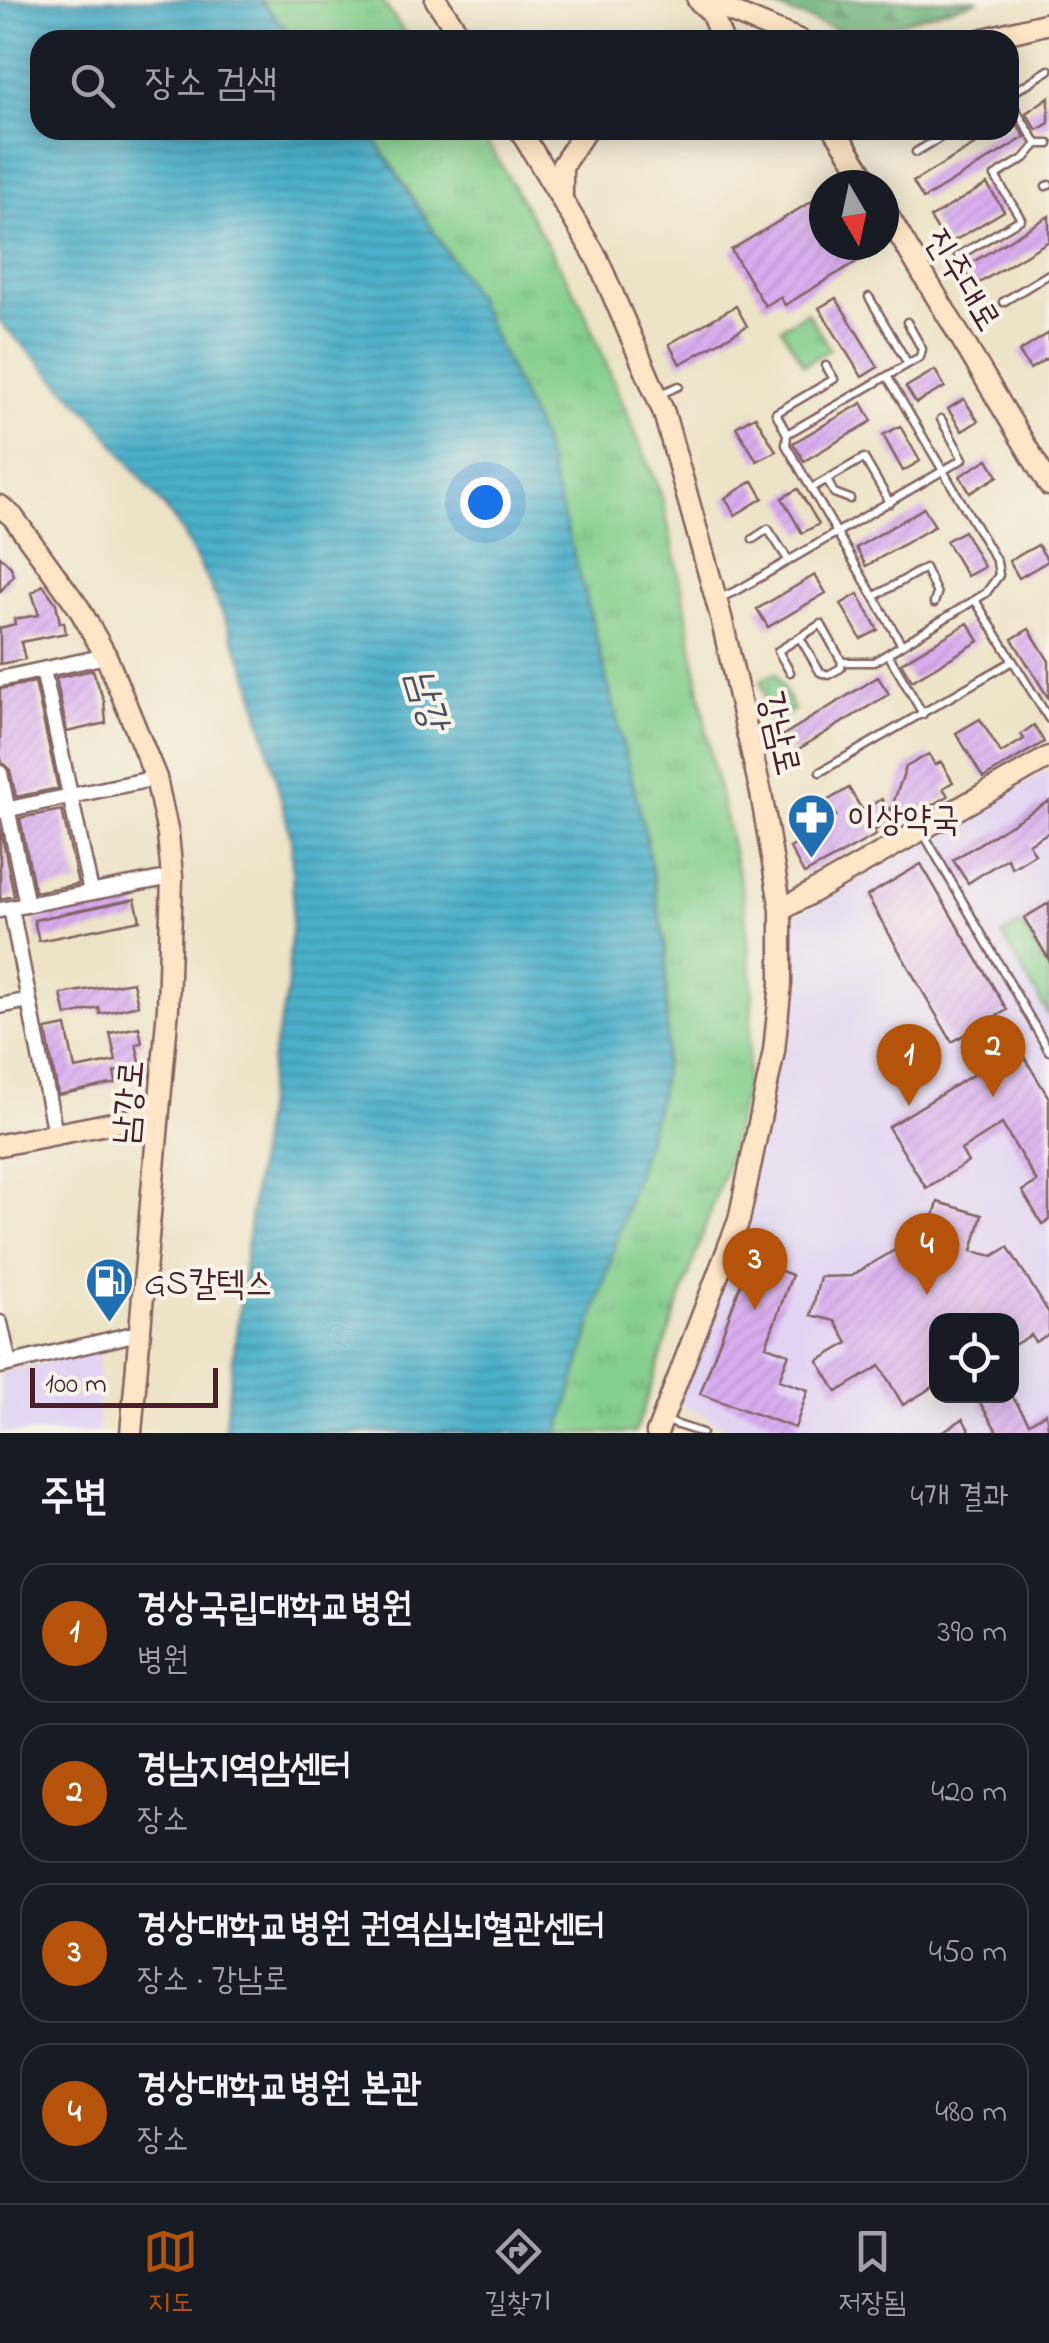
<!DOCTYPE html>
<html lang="ko">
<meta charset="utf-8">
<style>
:root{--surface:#171b24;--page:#242831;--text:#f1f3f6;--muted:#9ea1a6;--line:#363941;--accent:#b45309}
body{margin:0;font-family:"Indie Flower","Poor Story",sans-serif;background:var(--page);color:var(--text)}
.controls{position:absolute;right:30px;bottom:30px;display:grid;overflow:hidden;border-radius:20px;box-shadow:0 5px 25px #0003}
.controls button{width:90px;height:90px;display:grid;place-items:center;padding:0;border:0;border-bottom:2px solid var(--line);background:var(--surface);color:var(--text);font:50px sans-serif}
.compass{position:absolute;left:809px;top:170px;width:90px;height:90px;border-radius:50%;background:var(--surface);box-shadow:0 5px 25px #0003;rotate:171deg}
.scale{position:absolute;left:30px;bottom:25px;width:188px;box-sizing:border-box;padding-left:10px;border:5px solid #4a1f2b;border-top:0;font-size:28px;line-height:35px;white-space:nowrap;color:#4a1f2b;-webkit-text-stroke:8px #f7f3e8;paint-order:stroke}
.you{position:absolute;left:485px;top:502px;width:35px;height:35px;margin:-25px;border:8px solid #fff;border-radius:50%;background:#1a73e8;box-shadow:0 0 0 15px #1a73e833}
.badge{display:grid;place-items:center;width:65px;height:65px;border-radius:50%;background:var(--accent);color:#fff;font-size:32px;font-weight:700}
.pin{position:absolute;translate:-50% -82px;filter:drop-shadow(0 2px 5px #0008)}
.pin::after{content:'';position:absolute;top:52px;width:35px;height:30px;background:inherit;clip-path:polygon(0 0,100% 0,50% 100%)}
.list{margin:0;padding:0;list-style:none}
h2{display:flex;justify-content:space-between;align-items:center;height:130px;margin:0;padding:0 40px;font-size:42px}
h2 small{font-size:32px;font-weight:400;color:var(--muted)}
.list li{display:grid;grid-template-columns:65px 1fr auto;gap:30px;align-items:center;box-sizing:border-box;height:140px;margin:0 20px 20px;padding:0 20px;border:2px solid var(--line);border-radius:30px}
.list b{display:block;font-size:38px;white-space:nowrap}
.list p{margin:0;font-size:32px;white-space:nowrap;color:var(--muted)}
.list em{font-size:32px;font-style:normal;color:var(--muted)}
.icon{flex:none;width:55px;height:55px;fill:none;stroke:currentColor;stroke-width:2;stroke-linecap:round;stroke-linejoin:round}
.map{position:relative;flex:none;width:1049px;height:1433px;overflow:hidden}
.search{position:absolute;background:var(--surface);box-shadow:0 5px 25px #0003;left:30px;right:30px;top:30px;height:110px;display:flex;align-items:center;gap:25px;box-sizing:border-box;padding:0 35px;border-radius:30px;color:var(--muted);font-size:38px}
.sheet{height:770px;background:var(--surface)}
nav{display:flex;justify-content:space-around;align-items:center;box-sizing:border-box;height:140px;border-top:2px solid var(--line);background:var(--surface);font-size:28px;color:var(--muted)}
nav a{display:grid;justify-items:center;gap:5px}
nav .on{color:var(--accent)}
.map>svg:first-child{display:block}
.built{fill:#e1d4f3;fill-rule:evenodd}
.forest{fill:url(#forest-firs);stroke:#5a6852;stroke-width:2.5}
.park{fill:url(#park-tufts);stroke:#66775c;stroke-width:2.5}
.water{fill:url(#water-rules);stroke:#4a687a;stroke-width:2.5}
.building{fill:url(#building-hatch)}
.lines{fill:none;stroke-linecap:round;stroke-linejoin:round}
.lane-casing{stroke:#836462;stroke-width:11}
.street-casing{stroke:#836462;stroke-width:19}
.secondary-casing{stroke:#836462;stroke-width:25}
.lane{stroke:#fff;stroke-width:6}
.street{stroke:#fff;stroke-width:14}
.secondary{stroke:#fee5c5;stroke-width:20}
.labels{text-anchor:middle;stroke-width:8;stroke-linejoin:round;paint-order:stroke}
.street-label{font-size:35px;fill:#4a1f2b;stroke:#f7f3e8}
.poi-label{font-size:35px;fill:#4a1f2b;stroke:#f7f3e8;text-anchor:start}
.water-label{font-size:38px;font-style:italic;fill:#4a5263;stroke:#f7f3e8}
</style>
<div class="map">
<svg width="1049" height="1433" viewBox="0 0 1049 1433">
<defs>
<pattern id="forest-firs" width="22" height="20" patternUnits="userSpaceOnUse" patternTransform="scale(2.5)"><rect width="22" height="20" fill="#6ab278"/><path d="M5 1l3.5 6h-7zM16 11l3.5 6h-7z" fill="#599063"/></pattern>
<pattern id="park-tufts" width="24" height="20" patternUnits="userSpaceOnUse" patternTransform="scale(2.5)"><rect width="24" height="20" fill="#83cf8d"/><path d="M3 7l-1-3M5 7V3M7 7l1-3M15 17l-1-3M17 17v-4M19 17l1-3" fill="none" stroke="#73b17a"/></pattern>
<pattern id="water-rules" width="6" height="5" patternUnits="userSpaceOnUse" patternTransform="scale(2.5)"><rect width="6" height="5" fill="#4bb1ca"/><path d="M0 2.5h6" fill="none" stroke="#408fa4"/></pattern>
<pattern id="building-hatch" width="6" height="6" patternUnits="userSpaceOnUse" patternTransform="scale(2.5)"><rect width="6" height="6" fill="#d9adf0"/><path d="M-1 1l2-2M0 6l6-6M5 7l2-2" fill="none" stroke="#bc94ce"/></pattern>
</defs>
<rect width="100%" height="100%" fill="#f7f3e8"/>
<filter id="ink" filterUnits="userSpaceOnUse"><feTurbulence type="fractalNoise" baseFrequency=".01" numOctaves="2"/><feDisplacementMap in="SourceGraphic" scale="20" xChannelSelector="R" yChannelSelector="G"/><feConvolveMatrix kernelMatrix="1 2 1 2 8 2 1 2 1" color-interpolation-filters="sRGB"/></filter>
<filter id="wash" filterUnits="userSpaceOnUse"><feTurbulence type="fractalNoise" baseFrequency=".0048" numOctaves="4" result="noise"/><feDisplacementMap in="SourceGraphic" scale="40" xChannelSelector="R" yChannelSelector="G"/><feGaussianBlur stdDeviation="2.25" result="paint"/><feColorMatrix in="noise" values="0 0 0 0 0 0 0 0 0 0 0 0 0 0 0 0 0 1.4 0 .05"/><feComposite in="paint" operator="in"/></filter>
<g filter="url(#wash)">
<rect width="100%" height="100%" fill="#ede4c7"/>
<path class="built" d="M1049,770V1433H734L701,1413L675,1404L749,1212L786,921ZM936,1320H1012V1396H936Z
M99,1351L98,1433H0V1373Z"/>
<path class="forest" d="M756,0H979L853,36Z"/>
<path class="park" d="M260,0H381L410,40H296Z
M369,130H477L494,153L579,299L661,494L683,592L711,757L743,894L753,993L746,1084L728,1160L635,1433H559L660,1095L667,1039L666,949L644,828L583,585L476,297Z
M807,312L830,349L804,365L781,328Z
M775,673L794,710L771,723L761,681Z
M1021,924L1043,961L1049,959V1016L1002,935Z"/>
<path class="water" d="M0,0H260L296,40H40V130H369L476,297L540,435L583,585L644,828L666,949L667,1039L660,1095L559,1433H224L259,1146L272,1056L287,993L293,898L291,838L250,677L210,585L178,525L94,418L0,322Z"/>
<g id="blocks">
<path class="building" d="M1049,97V123L1037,130L1026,113Z
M1014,120L1025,137L923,199L913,182L999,130H1009V124Z
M987,184L1004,211L947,245L930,218Z
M824,194V245H866L871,253L785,305L780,297L765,306L731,250Z
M1049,216V241L974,286L963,268Z
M836,298L878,367L862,377L819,308Z
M736,306L747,326L680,364L669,344Z
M1049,333V357L1030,369L1019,352Z
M935,370L945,387L916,403L906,387Z
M964,399L978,421L962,431L948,409Z
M862,403L872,421L804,461L793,443Z
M755,416L776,451L757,461L736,427Z
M900,426L920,461L903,471L883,435Z
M988,459L998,476L970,493L960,476Z
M753,481L763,498L735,515L725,498Z
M798,489L819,524L802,533L782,498Z
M924,508L935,526L866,566L856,548Z
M964,531L984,567L967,576L946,541Z
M1038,545L1048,561L1019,578L1009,561Z
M0,556L11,567L13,576L0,592Z
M815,575L826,593L768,627L757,609Z
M43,585L56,603L60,623L64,622L66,633L21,642L25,659L0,664V628L15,624L14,619L39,615L32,593Z
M858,594L878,630L861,639L841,604Z
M968,623L979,641L912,681L901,663Z
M1029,629L1049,661V699L1012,639Z
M93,670L104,701L106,723L67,732L56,678Z
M878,677L889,694L792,753L782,736Z
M35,682L58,788L16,797L10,770L2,763L0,754V689Z
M980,719L1001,753L1024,739L1021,734L1034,725L1044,742L983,778L956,733Z
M929,754L935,765L941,762L953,782L943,788L948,796L908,820L904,814L874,831L876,835L804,874L790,848L799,843L796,837L836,816L827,801L849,788L862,810L882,799L890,812L906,767Z
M1049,801V832L1029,844L1035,854L1012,868L1007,858L968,883L953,860Z
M62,810L78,884L35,892L20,818Z
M0,826L14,896L0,899Z
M921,864L1007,1010L952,1042L867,896Z
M135,899L140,920L39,941L34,920Z
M1049,903V960L1024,918Z
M133,982L138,1005L100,1014L99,1008L66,1016L61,994Z
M66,1026L75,1069L116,1061L110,1033L139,1027L142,1043L136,1044L141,1066L114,1072L116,1083L58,1095L46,1030Z
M1018,1047L1049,1098V1220L1042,1224L1022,1191L1037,1182L1002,1124L961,1150L968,1162L926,1188L888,1127Z
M938,1202L982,1215L972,1251L993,1256L1008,1247L1049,1313V1334L1035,1342L1031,1335L1012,1346V1320H936V1385L903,1405L880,1366L837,1392L818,1361L848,1343L835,1321L811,1315L820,1277L851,1276L930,1229Z
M750,1259L792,1275L766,1346L789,1354L779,1380L808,1390L795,1428L700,1394Z
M976,1396H1012L1029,1423L1046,1413L1049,1433H998Z
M963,1419L971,1433H940Z"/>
</g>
</g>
<g filter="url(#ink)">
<use href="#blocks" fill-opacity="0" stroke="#836462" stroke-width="2.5"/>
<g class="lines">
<defs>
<path id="lane" d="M1009,95L1049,70
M1009,99L1037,144
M916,152L953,130
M1046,186L1049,185
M958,256L1021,219L995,176L1025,158L1037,144H1049
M869,297L908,364
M1003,302L1049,274
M826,366L834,379L776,413L787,434L786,445L902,645
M658,395L679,386
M787,434L920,357L922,349L907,322
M827,480L834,493L850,499
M812,488L864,458L890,503
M753,539L768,529L789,561
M875,596L925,568L937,594L934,603
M718,599L740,589L963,459L941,419
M975,600L1049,719
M800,638L820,672L828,675L841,668L842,662
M888,654L923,714
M790,672L778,651L821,624L842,662H874L986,593L999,575L997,562L887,376
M820,772L1011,662
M922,831L1049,1051
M666,1421L702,1433"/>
<path id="street" d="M43,670L91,892
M0,679L106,656
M0,773L27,905
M0,811L156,778
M11,908L55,1134
M0,910L172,877
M0,1006L29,1000
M0,1323L9,1364
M0,1366L142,1332"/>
<path id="secondary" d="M436,0L463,40
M698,0L711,12L722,40
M703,0L799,40
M980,40L1049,23
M520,130L597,258L664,413L721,617L761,793L781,910V983L774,1051L739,1220L657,1433
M835,130L870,185
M562,195V166L586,130
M884,209L1049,485
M0,506L13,517L79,608L106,656L156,778L168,834L172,877L168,1008L131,1433
M781,910L1049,757
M0,1145L158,1114"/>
</defs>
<use href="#lane" class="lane-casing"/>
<use href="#street" class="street-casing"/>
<use href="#secondary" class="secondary-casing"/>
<use href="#lane" class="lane"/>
<use href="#street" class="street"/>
<use href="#secondary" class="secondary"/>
</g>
</g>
<defs>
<symbol id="pharmacy-pin" viewBox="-11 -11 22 30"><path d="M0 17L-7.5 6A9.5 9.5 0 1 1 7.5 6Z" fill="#1f6fb2" stroke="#f7f3e8"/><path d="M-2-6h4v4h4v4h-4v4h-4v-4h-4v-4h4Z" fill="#fff"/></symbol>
<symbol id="fuel-pin" viewBox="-11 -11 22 30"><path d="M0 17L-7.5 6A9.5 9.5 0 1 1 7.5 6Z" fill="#1f6fb2" stroke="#f7f3e8"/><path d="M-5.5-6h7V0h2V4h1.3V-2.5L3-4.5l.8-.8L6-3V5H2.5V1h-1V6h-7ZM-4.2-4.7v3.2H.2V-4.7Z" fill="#fff"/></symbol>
</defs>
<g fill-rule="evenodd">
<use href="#pharmacy-pin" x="784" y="790" width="55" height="75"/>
<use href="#fuel-pin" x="82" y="1254" width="55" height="75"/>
</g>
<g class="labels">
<g class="street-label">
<text transform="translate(964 279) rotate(59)" y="12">진주대로</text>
<text transform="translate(781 733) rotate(77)" y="12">강남로</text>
<text transform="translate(127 1102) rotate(-85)" y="12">남강로</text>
</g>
<g class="poi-label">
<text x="847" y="830">이상약국</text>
<text x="144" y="1294">GS칼텍스</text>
</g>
<g class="water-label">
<text transform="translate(429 699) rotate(73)" y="13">남강</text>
</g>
</g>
</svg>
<div class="controls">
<button><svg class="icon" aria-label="locate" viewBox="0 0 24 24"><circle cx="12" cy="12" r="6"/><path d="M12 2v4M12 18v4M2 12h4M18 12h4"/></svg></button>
</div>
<svg class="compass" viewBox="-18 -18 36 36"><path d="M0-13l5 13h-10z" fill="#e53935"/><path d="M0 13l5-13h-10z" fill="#9ea1a6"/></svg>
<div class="scale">100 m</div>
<div class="you"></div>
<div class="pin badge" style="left:909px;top:1106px">1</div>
<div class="pin badge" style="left:993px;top:1097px">2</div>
<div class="pin badge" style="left:755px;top:1310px">3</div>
<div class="pin badge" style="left:927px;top:1295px">4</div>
<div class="search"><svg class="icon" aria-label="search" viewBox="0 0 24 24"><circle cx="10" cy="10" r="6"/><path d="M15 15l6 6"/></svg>장소 검색</div>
</div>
<section class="sheet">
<h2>주변<small>4개 결과</small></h2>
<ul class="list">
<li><span class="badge">1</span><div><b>경상국립대학교병원</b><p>병원</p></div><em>390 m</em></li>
<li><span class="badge">2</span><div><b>경남지역암센터</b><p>장소</p></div><em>420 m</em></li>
<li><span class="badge">3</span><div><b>경상대학교병원 권역심뇌혈관센터</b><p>장소 · 강남로</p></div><em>450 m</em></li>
<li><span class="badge">4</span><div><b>경상대학교병원 본관</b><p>장소</p></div><em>480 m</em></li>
</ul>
</section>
<nav>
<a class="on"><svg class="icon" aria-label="map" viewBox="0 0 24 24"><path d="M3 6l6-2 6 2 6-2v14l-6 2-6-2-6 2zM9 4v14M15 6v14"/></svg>지도</a>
<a><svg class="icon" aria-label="directions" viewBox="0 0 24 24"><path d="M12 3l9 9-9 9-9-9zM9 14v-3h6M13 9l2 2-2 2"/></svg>길찾기</a>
<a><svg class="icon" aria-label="saved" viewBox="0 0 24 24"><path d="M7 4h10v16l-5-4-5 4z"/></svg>저장됨</a>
</nav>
